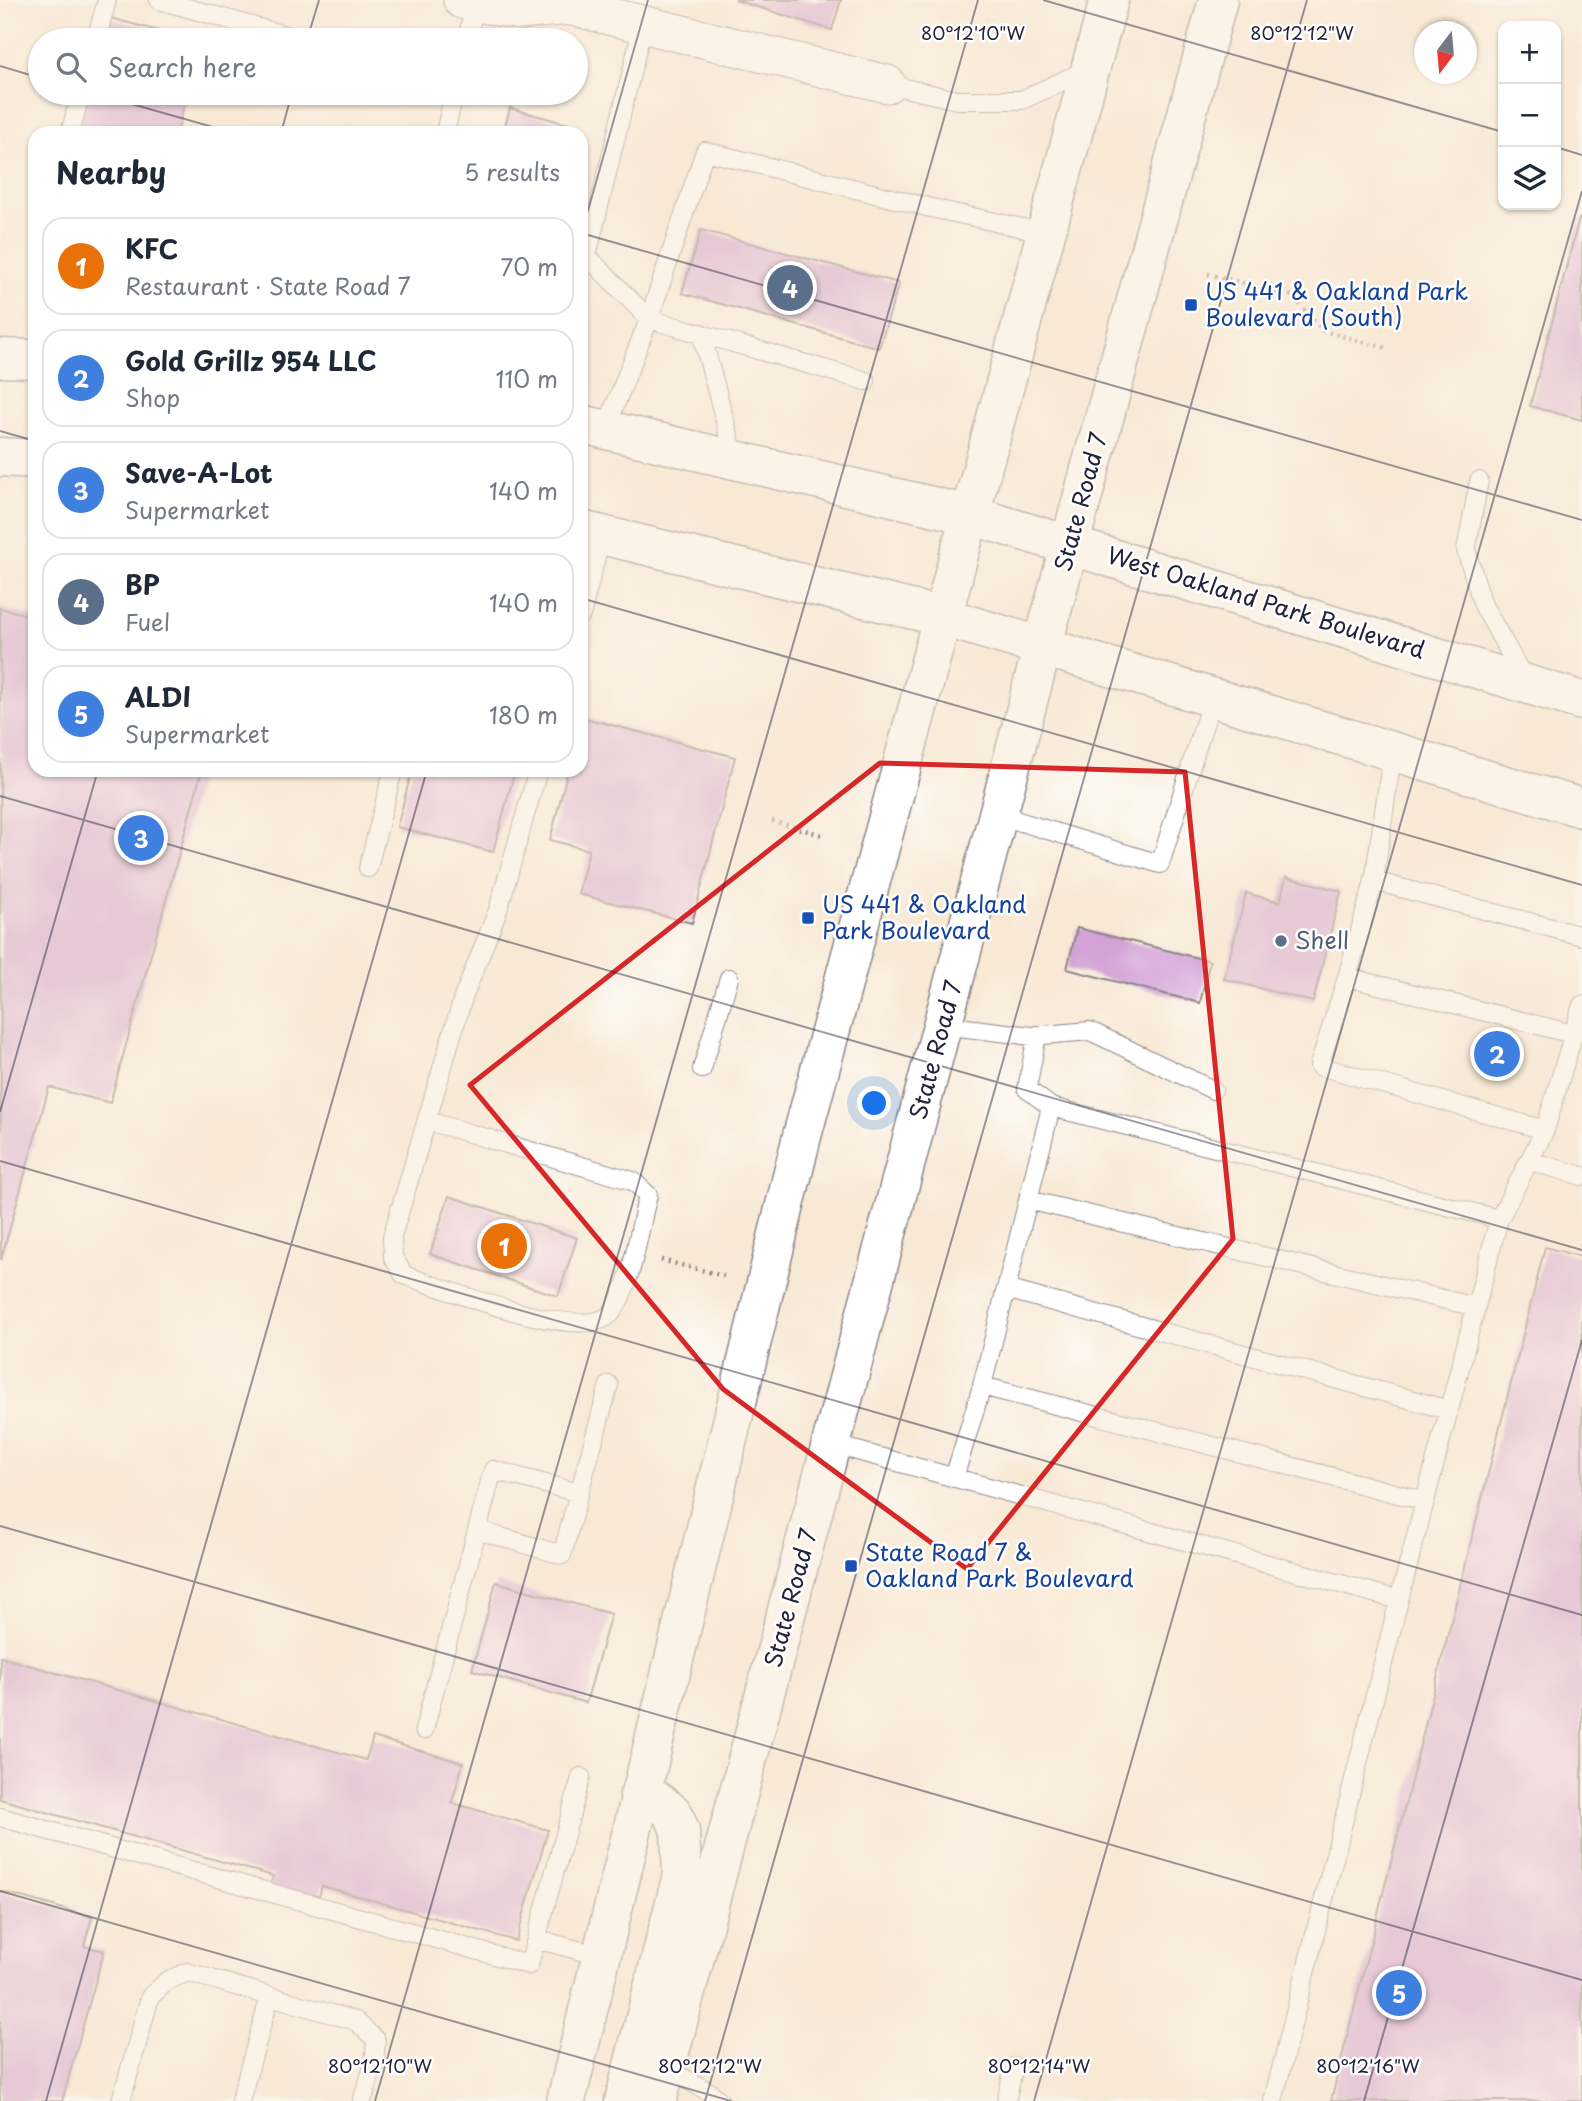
<!DOCTYPE html>
<meta charset="utf-8">
<style>
:root{--surface:#fff;--page:#f6f6f7;--text:#1f2937;--muted:#747a83;--line:#e0e1e3;--accent:#b5179e}
body{margin:0;font-family:"Playpen Sans",sans-serif;background:var(--page);color:var(--text)}
.controls{position:absolute;right:21px;top:21px;display:grid;overflow:hidden;border-radius:14px;box-shadow:0 2px 5px #0004}
.controls button{width:63px;height:63px;display:grid;place-items:center;padding:0;border:0;border-bottom:2px solid var(--line);background:var(--surface);color:var(--text);font:35px sans-serif}
.compass{position:absolute;left:1414px;top:21px;width:63px;height:63px;border-radius:50%;background:var(--surface);box-shadow:0 2px 5px #0004;rotate:196deg}
.you{position:absolute;left:875px;top:1104px;width:24px;height:24px;margin:-18px;border:5px solid #fff;border-radius:50%;background:#1a73e8;box-shadow:0 0 0 10px #1a73e833}
.badge{display:grid;place-items:center;width:46px;height:46px;border-radius:50%;background:var(--accent);color:#fff;font-size:23px;font-weight:700}
.pin{position:absolute;translate:-50% -50%;border:4px solid #fff;box-shadow:0 2px 7px #0006}
.list{margin:0;padding:0;list-style:none}
h2{display:flex;justify-content:space-between;align-items:center;height:91px;margin:0;padding:0 28px;font-size:30px}
h2 small{font-size:23px;font-weight:400;color:var(--muted)}
.list li{display:grid;grid-template-columns:46px 1fr auto;gap:21px;align-items:center;box-sizing:border-box;height:98px;margin:0 14px 14px;padding:0 14px;border:2px solid var(--line);border-radius:21px}
.list b{display:block;font-size:26px;white-space:nowrap}
.list p{margin:0;font-size:23px;white-space:nowrap;color:var(--muted)}
.list em{font-size:23px;font-style:normal;color:var(--muted)}
.icon{flex:none;width:38px;height:38px;fill:none;stroke:currentColor;stroke-width:2;stroke-linecap:round;stroke-linejoin:round}
.map{position:relative;flex:none;width:1582px;height:2101px;overflow:hidden}
.search{position:absolute;background:var(--surface);box-shadow:0 2px 5px #0004;left:28px;top:28px;width:560px;height:77px;display:flex;align-items:center;gap:18px;box-sizing:border-box;padding:0 24px;border-radius:38px;color:var(--muted);font-size:26px}
.panel{position:absolute;background:var(--surface);box-shadow:0 2px 5px #0004;left:28px;top:126px;width:560px;height:651px;border-radius:21px}
.map>svg:first-child{display:block}
.building{fill:#d3a2d6}
.lines{fill:none;stroke-linecap:round;stroke-linejoin:round}
.service-casing{stroke:#8d8688;stroke-width:20}
.minor-casing{stroke:#8d8688;stroke-width:39}
.primary-casing{stroke:#8d8688;stroke-width:41}
.path{stroke:#8d8688;stroke-width:4.5;stroke-dasharray:2 5;stroke-linecap:butt}
.service{stroke:#fff;stroke-width:18}
.minor{stroke:#fff;stroke-width:37}
.primary{stroke:#fff;stroke-width:38}
.marked{fill:none;stroke:#d62828;stroke-width:5;stroke-linejoin:round}
.ticks{fill:none;stroke:#22223b;stroke-width:2;stroke-opacity:0.45}
.transit-dot{fill:#1a4fb4;stroke:#fff;stroke-width:2.5}
.service-dot{fill:#5c6f8a;stroke:#fff;stroke-width:2.5}
.labels{text-anchor:middle;stroke-width:5;stroke-linejoin:round;paint-order:stroke}
.transit-label{font-size:23px;fill:#164399;stroke:#fff;text-anchor:start}
.street-label{font-size:23px;fill:#22223b;stroke:#fff}
.service-label{font-size:23px;fill:#4e5e75;stroke:#fff;text-anchor:start}
.ticks-label{font-size:18px;text-anchor:middle;fill:#22223b;stroke:#fff;stroke-width:5;stroke-linejoin:round;paint-order:stroke}
</style>
<div class="map">
<svg width="1582" height="2101" viewBox="0 0 1582 2101">
<rect width="100%" height="100%" fill="#fff"/>
<filter id="ink" filterUnits="userSpaceOnUse"><feTurbulence type="fractalNoise" baseFrequency=".0143" numOctaves="2"/><feDisplacementMap in="SourceGraphic" scale="14" xChannelSelector="R" yChannelSelector="G"/><feConvolveMatrix kernelMatrix="1 2 1 2 8 2 1 2 1" color-interpolation-filters="sRGB"/></filter>
<filter id="wash" filterUnits="userSpaceOnUse"><feTurbulence type="fractalNoise" baseFrequency=".00686" numOctaves="4" result="noise"/><feDisplacementMap in="SourceGraphic" scale="28" xChannelSelector="R" yChannelSelector="G"/><feGaussianBlur stdDeviation="1.57" result="paint"/><feColorMatrix in="noise" values="0 0 0 0 0 0 0 0 0 0 0 0 0 0 0 0 0 1.4 0 .05"/><feComposite in="paint" operator="in"/></filter>
<g filter="url(#wash)">
<rect width="100%" height="100%" fill="#f8e9d5"/>
<g id="blocks">
<path class="building" d="M735,0H841L832,30Z
M110,18L189,39V40H104Z
M90,93H187L177,133H78Z
M510,108L575,126L573,133H503Z
M1579,219L1582,220V420L1530,406Z
M701,230L899,283L879,348L682,293Z
M0,608L35,617V770H202L110,1103L49,1087L1,1260Z
M581,717L735,757L692,923L578,894L589,850L550,840L568,770H581Z
M412,770H515L493,852L397,827Z
M1286,877L1341,891L1313,1002L1224,979L1246,893L1280,902Z
M1077,928L1210,961L1200,1003L1067,969Z
M449,1196L577,1238L558,1296L430,1254Z
M1545,1247L1582,1257V2101H1331Z
M496,1582L611,1614L586,1703L472,1670Z
M0,1657L366,1760L373,1737L463,1763L452,1803L548,1830L516,1941L322,1886L318,1900L270,1887L273,1876L0,1799Z
M0,1891L92,1917L84,1946L104,1951L62,2101H0Z"/>
</g>
</g>
<g filter="url(#ink)">
<use href="#blocks" fill-opacity="0" stroke="#8d8688" stroke-width="2"/>
<g class="lines">
<defs>
<path id="service" d="M159,0L302,40
M96,40L107,0
M467,40L475,3
M887,84L957,100H1022L1088,69
M70,133L81,93
M445,133L454,93
M587,256L643,25
M581,263L587,256L649,319L866,381
M701,333L735,458
M606,428L649,319L705,151L931,208L1046,233
M1479,481L1466,550L1483,605L1526,682
M581,615L602,534
M1393,749L1374,881L1582,936
M998,815L1160,864L1213,696
M368,868L393,770
M1374,881L1347,977L1573,1034
M1347,977L1319,1066L1545,1130
M942,1025L1032,1036L1090,1031L1213,1090
M1037,1035L1027,1089L1051,1107
M702,1069L729,978
M428,1121L633,1181L648,1195C639,1228 632,1286 612,1312C587,1346 440,1287 404,1275L393,1257L392,1237L463,998L498,910L538,770
M1530,1161L1582,1176
M1028,1200L1476,1307
M1006,1289L1449,1410
M982,1386L1425,1501
M832,1444L1399,1600L1499,1219L1545,1130L1582,1005
M954,1478L982,1386L1051,1107L1499,1219
M477,1530L562,1555L579,1493
M424,1730L493,1470L579,1493L609,1385
M0,1817L529,1965L581,1777
M536,1939L600,1956
M666,2068L711,2093L720,2101
M121,2101L150,1997L167,1981L187,1972L270,1996
M240,2101L270,1996L356,2021L376,2040L374,2064L362,2101
M1006,2101L1014,2067
M1273,2101L1399,1600"/>
<path id="minor" d="M462,0L520,11L568,6L887,84"/>
<path id="primary" d="M0,358L35,359
M581,424L970,515L1582,701
M0,457L35,459
M581,530L943,617L1582,808
M566,2101L802,1136L1109,0
M624,2101L682,1875L680,1831L673,1813L656,1800L639,1795
M657,2101L1070,543L1218,0"/>
</defs>
<use href="#service" class="service-casing"/>
<use href="#minor" class="minor-casing"/>
<use href="#primary" class="primary-casing"/>
<path class="path" d="M1208,274L1293,296L1323,331L1386,348
M772,821L826,836
M661,1260L725,1276"/>
<use href="#service" class="service"/>
<use href="#minor" class="minor"/>
<use href="#primary" class="primary"/>
</g>
</g>
<path d="M0 0H1582V2101H0ZM880,763L1185,772L1233,1239L967,1569L723,1389L470,1085Z" fill="#f8e9d5" fill-opacity=".55" fill-rule="evenodd"/>
<path class="marked" d="M880,763L1185,772L1233,1239L967,1569L723,1389L470,1085Z"/>
<path class="ticks" d="M1043,0L1503,132M307,40L319,0M0,66L40,78M93,93L234,133M281,133L292,93M1556,147L1582,155M581,233L1582,520M581,235L648,0M0,431L35,441M581,598L1582,885M0,796L1582,1250M0,1112L98,770M0,1161L1582,1615M0,1526L1582,1980M0,1891L731,2101M46,2101L427,770M375,2101L978,0M705,2101L1307,0M1034,2101L1582,191M1364,2101L1582,1340"/>
<g class="transit-dot">
<rect x="1184" y="298" width="14" height="14" rx="3.5"/>
<rect x="801" y="911" width="14" height="14" rx="3.5"/>
<rect x="844" y="1559" width="14" height="14" rx="3.5"/>
</g>
<circle class="service-dot" cx="1281" cy="941" r="7"/>
<g class="labels">
<g class="transit-label">
<text x="1205" y="300">US 441 &amp; Oakland Park<tspan x="1205" dy="26">Boulevard (South)</tspan></text>
<text x="822" y="913">US 441 &amp; Oakland<tspan x="822" dy="26">Park Boulevard</tspan></text>
<text x="865" y="1561">State Road 7 &amp;<tspan x="865" dy="26">Oakland Park Boulevard</tspan></text>
</g>
<g class="street-label">
<text transform="translate(1081 502) rotate(-75)" y="8">State Road 7</text>
<text transform="translate(1266 603) rotate(17)" y="8">West Oakland Park Boulevard</text>
<text transform="translate(936 1050) rotate(-75)" y="8">State Road 7</text>
<text transform="translate(791 1598) rotate(-75)" y="8">State Road 7</text>
</g>
<g class="service-label">
<text x="1295" y="949">Shell</text>
</g>
</g>
<g class="ticks-label">
<text x="973" y="40">80°12'10"W</text>
<text x="1302" y="40">80°12'12"W</text>
<text x="380" y="2073">80°12'10"W</text>
<text x="710" y="2073">80°12'12"W</text>
<text x="1039" y="2073">80°12'14"W</text>
<text x="1368" y="2073">80°12'16"W</text>
</g>
</svg>
<div class="controls">
<button>+</button>
<button>−</button>
<button><svg class="icon" aria-label="layers" viewBox="0 0 24 24"><path d="M12 4l9 5-9 5-9-5zM3 14l9 5 9-5"/></svg></button>
</div>
<svg class="compass" viewBox="-18 -18 36 36"><path d="M0-13l5 13h-10z" fill="#e53935"/><path d="M0 13l5-13h-10z" fill="#747a83"/></svg>
<div class="you"></div>
<div class="pin badge" style="left:504px;top:1246px;background:#e8710a">1</div>
<div class="pin badge" style="left:1497px;top:1054px;background:#3f7fe0">2</div>
<div class="pin badge" style="left:141px;top:838px;background:#3f7fe0">3</div>
<div class="pin badge" style="left:790px;top:288px;background:#5c6f8a">4</div>
<div class="pin badge" style="left:1399px;top:1993px;background:#3f7fe0">5</div>
<div class="search"><svg class="icon" aria-label="search" viewBox="0 0 24 24"><circle cx="10" cy="10" r="6"/><path d="M15 15l6 6"/></svg>Search here</div>
<section class="panel">
<h2>Nearby<small>5 results</small></h2>
<ul class="list">
<li><span class="badge" style="background:#e8710a">1</span><div><b>KFC</b><p>Restaurant · State Road 7</p></div><em>70 m</em></li>
<li><span class="badge" style="background:#3f7fe0">2</span><div><b>Gold Grillz 954 LLC</b><p>Shop</p></div><em>110 m</em></li>
<li><span class="badge" style="background:#3f7fe0">3</span><div><b>Save-A-Lot</b><p>Supermarket</p></div><em>140 m</em></li>
<li><span class="badge" style="background:#5c6f8a">4</span><div><b>BP</b><p>Fuel</p></div><em>140 m</em></li>
<li><span class="badge" style="background:#3f7fe0">5</span><div><b>ALDI</b><p>Supermarket</p></div><em>180 m</em></li>
</ul>
</section>
</div>
